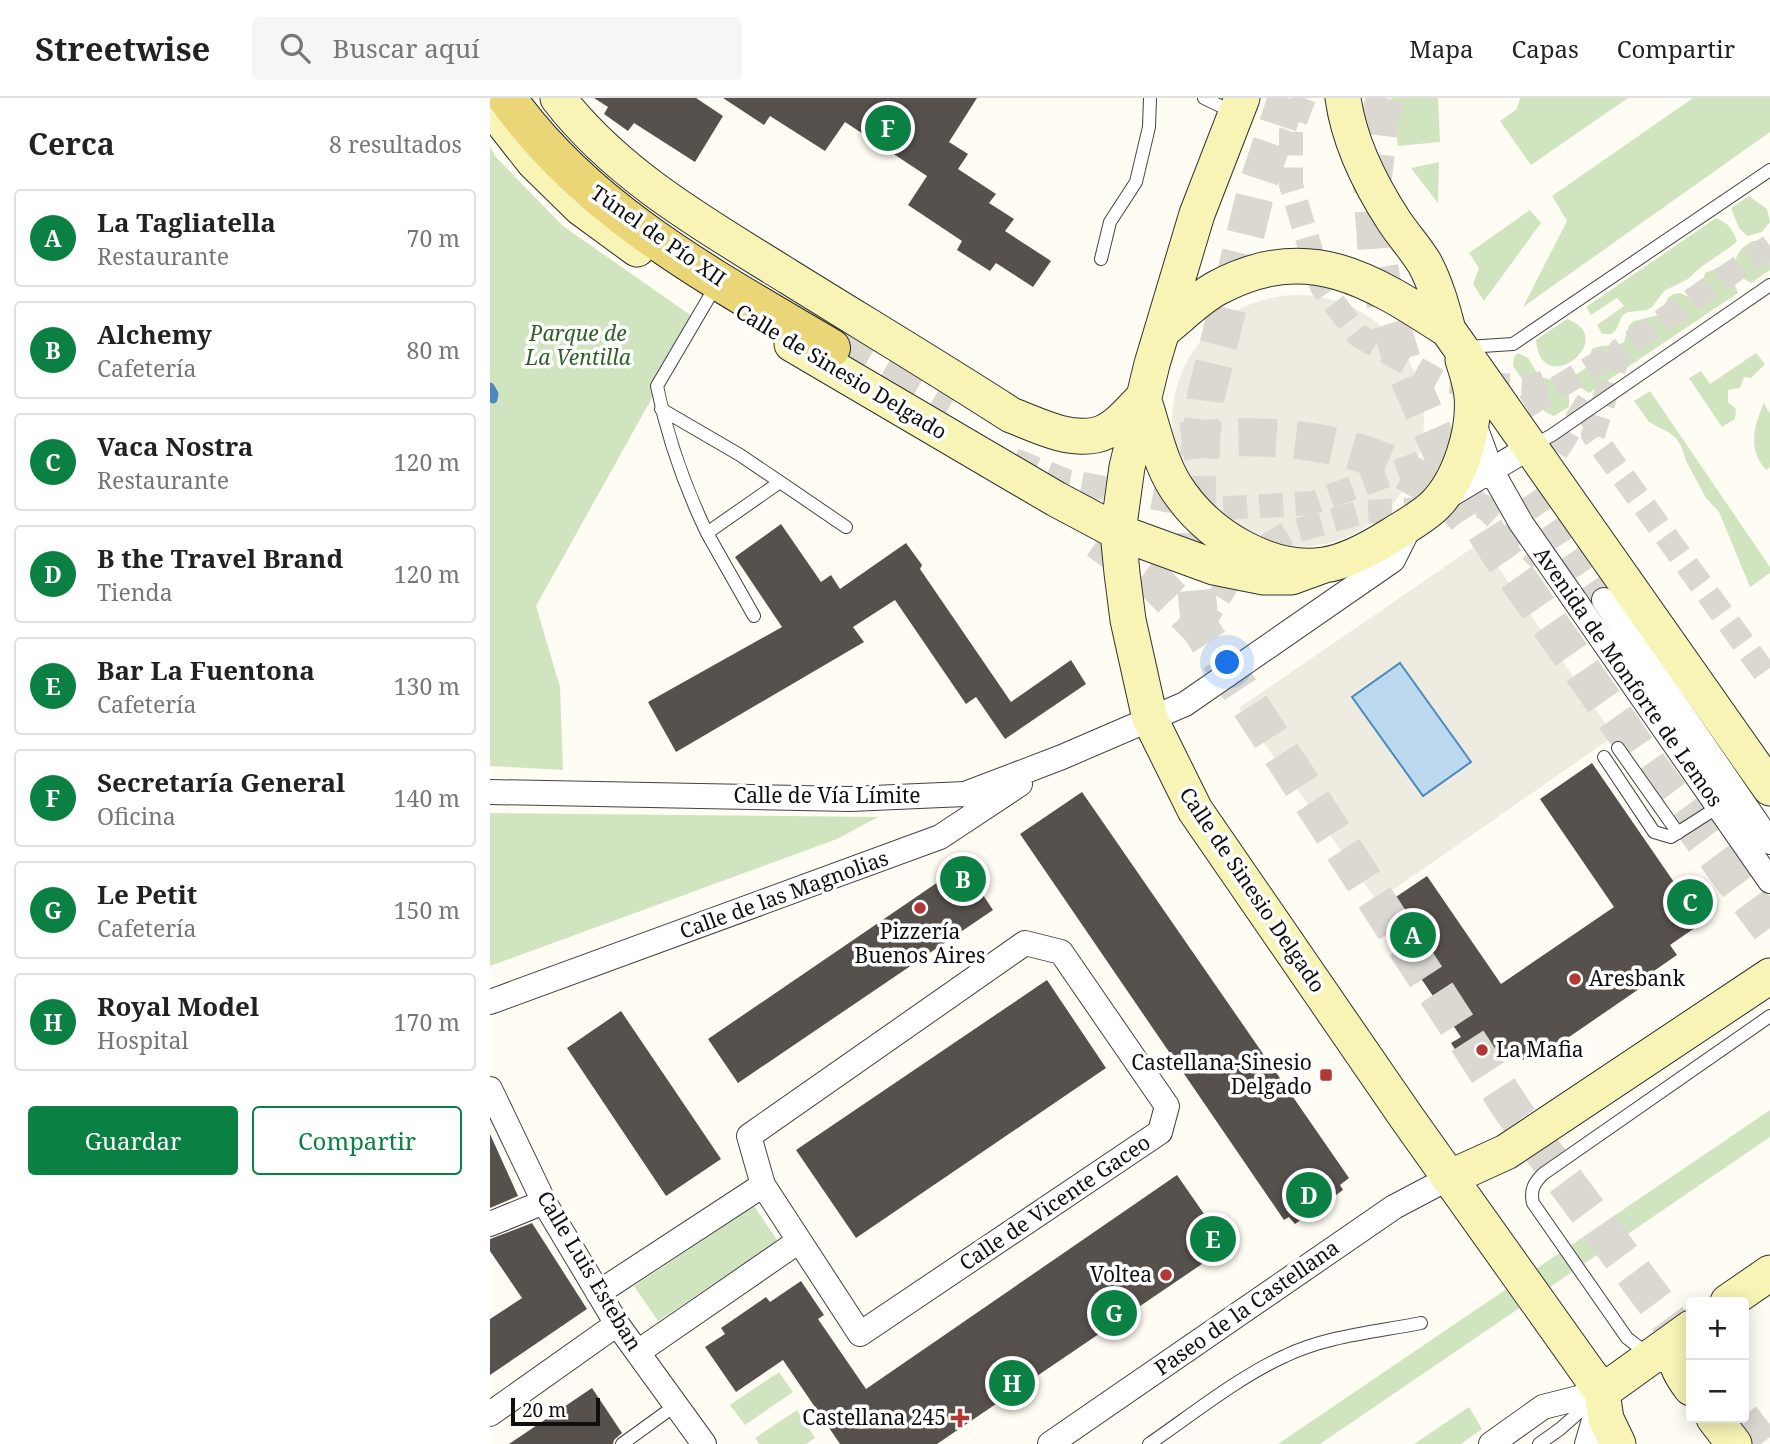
<!DOCTYPE html>
<html lang="es">
<meta charset="utf-8">
<style>
:root{--surface:#fff;--page:#f6f6f6;--text:#222;--muted:#767676;--line:#e0e0e0;--accent:#0b8043}
body{margin:0;font-family:"Noto Serif",serif;background:var(--page);color:var(--text)}
.controls{position:absolute;right:21px;bottom:21px;display:grid;overflow:hidden;border-radius:7px;box-shadow:0 4px 18px #0003}
.controls button{width:63px;height:63px;display:grid;place-items:center;padding:0;border:0;border-bottom:2px solid var(--line);background:var(--surface);color:var(--text);font:35px sans-serif}
.scale{position:absolute;left:21px;bottom:18px;width:89px;box-sizing:border-box;padding-left:7px;border:4px solid #0f0f0f;border-top:0;font-size:19px;line-height:24px;white-space:nowrap;color:#0f0f0f;-webkit-text-stroke:5px #fff;paint-order:stroke}
.you{position:absolute;left:738px;top:565px;width:24px;height:24px;margin:-18px;border:5px solid #fff;border-radius:50%;background:#1a73e8;box-shadow:0 0 0 10px #1a73e833}
.badge{display:grid;place-items:center;width:46px;height:46px;border-radius:50%;background:var(--accent);color:#fff;font-size:23px;font-weight:700}
.pin{position:absolute;translate:-50% -50%;border:4px solid #fff;box-shadow:0 2px 7px #0006}
.list{margin:0;padding:0;list-style:none}
h2{display:flex;justify-content:space-between;align-items:center;height:91px;margin:0;padding:0 28px;font-size:30px}
h2 small{font-size:23px;font-weight:400;color:var(--muted)}
.list li{display:grid;grid-template-columns:46px 1fr auto;gap:21px;align-items:center;box-sizing:border-box;height:98px;margin:0 14px 14px;padding:0 14px;border:2px solid var(--line);border-radius:7px}
.list b{display:block;font-size:26px;white-space:nowrap}
.list p{margin:0;font-size:23px;white-space:nowrap;color:var(--muted)}
.list em{font-size:23px;font-style:normal;color:var(--muted)}
.actions{display:flex;gap:14px;padding:21px 28px}
.actions a{flex:1;padding:16px 0;border:2px solid var(--accent);border-radius:7px;text-align:center;font-size:24px;color:var(--accent)}
.actions .main{background:var(--accent);color:#fff}
.icon{flex:none;width:38px;height:38px;fill:none;stroke:currentColor;stroke-width:2;stroke-linecap:round;stroke-linejoin:round}
.map{position:relative;flex:none;width:1280px;height:1346px;overflow:hidden}
header{display:flex;align-items:center;gap:42px;box-sizing:border-box;height:98px;padding:0 35px;background:var(--surface);border-bottom:2px solid var(--line)}
header strong{font-size:33px}
nav{display:flex;gap:38px;margin-inline-start:auto;font-size:24px}
.search{width:490px;height:63px;background:var(--page);display:flex;align-items:center;gap:18px;box-sizing:border-box;padding:0 24px;border-radius:7px;color:var(--muted);font-size:26px}
main{display:flex}
aside{flex:1;background:var(--surface)}
.map>svg:first-child{display:block}
.green{fill:#d0e5bf}
.plaza{fill:#eeece1}
.water{fill:#bcd9f0;stroke:#4b89bf;stroke-width:2}
.lines{fill:none;stroke-linecap:round;stroke-linejoin:round}
.stream{stroke:#4b89bf;stroke-width:9}
.building{fill:#57514d}
.street-tunnel{stroke:#dad8d1;stroke-width:24;stroke-dasharray:24 12;stroke-linecap:butt}
.primary-tunnel{stroke:#dad8d1;stroke-width:38;stroke-dasharray:38 19;stroke-linecap:butt}
.lane-casing{stroke:#424242;stroke-width:14}
.street-casing{stroke:#424242;stroke-width:26}
.secondary-casing{stroke:#313131;stroke-width:37}
.primary-casing{stroke:#202020;stroke-width:40}
.lane{stroke:#fff;stroke-width:12}
.street{stroke:#fff;stroke-width:24}
.secondary{stroke:#f7f4b5;stroke-width:35}
.primary{stroke:#ead676;stroke-width:38}
.poi-dot{fill:#b13835;stroke:#fff;stroke-width:2.5}
.labels{text-anchor:middle;stroke-width:7;stroke-linejoin:round;paint-order:stroke}
.street-label{font-size:21px;fill:#0f0f0f;stroke:#fff}
.park-label{font-size:21px;font-style:italic;fill:#2e6126;stroke:#fff}
.poi-label{font-size:21px;fill:#0f0f0f;stroke:#fff;text-anchor:end}
</style>
<header>
<strong>Streetwise</strong>
<div class="search"><svg class="icon" aria-label="search" viewBox="0 0 24 24"><circle cx="10" cy="10" r="6"/><path d="M15 15l6 6"/></svg>Buscar aquí</div>
<nav><a>Mapa</a><a>Capas</a><a>Compartir</a></nav>
</header>
<main>
<aside>
<h2>Cerca<small>8 resultados</small></h2>
<ul class="list">
<li><span class="badge">A</span><div><b>La Tagliatella</b><p>Restaurante</p></div><em>70 m</em></li>
<li><span class="badge">B</span><div><b>Alchemy</b><p>Cafetería</p></div><em>80 m</em></li>
<li><span class="badge">C</span><div><b>Vaca Nostra</b><p>Restaurante</p></div><em>120 m</em></li>
<li><span class="badge">D</span><div><b>B the Travel Brand</b><p>Tienda</p></div><em>120 m</em></li>
<li><span class="badge">E</span><div><b>Bar La Fuentona</b><p>Cafetería</p></div><em>130 m</em></li>
<li><span class="badge">F</span><div><b>Secretaría General</b><p>Oficina</p></div><em>140 m</em></li>
<li><span class="badge">G</span><div><b>Le Petit</b><p>Cafetería</p></div><em>150 m</em></li>
<li><span class="badge">H</span><div><b>Royal Model</b><p>Hospital</p></div><em>170 m</em></li>
</ul>
<div class="actions"><a class="main">Guardar</a><a>Compartir</a></div>
</aside>
<div class="map">
<svg width="1280" height="1346" viewBox="0 0 1280 1346">
<rect width="100%" height="100%" fill="#fefcf3"/>
<path class="green" d="M901,0H948L950,44L908,48Z
M1030,0H1138L1041,67L1010,23L1027,11Z
M1203,0H1280V34L1033,209L1077,123L1062,98Z
M0,48L5,58L73,128L206,221L46,508L70,589L73,672L0,668Z
M949,64L948,105L921,70Z
M1259,98L1277,111L1280,124L1272,134L1257,138L1249,130L1241,110Z
M1040,112L1051,125L994,203L983,186L989,170L979,155Z
M1226,120C1238,125 1242,130 1247,143L1243,147L1211,169L1198,181L1174,193L1163,208L1157,212L1138,214L1132,218L1126,232L1121,236H1112L1107,227L1134,208L1127,200L1101,217L1096,209Z
M1263,143H1271L1280,149V172L1261,185C1238,174 1242,153 1263,143Z
M1230,169L1239,173L1248,195L1099,295L1087,287L1086,276L1096,270L1102,251C1113,245 1124,250 1134,244L1139,227L1144,223L1169,217L1178,200L1183,196L1190,195L1206,202L1214,200L1213,185L1215,175Z
M1077,221C1131,240 1051,304 1046,242Z
M1028,255L1038,260L1049,278C1068,285 1081,283 1079,309L1064,318L1055,314L1023,268L1024,259Z
M1266,255L1275,266L1261,280L1254,279L1250,290L1238,292V304L1246,311L1245,321L1232,329L1199,280L1211,273L1220,286Z
M1160,293L1280,469V475L1260,489L1229,414L1216,400L1196,363L1192,350L1186,340L1178,334L1159,324L1144,303Z
M1274,305L1280,316V369L1276,372C1257,351 1264,328 1274,305Z
M0,715L388,719L347,741L0,868Z
M1280,1012V1039L830,1346H788Z
M264,1108L288,1143L168,1223L144,1188Z
M289,1274L303,1294L255,1327L240,1307Z
M979,1309L992,1331L971,1346H924Z
M307,1312L325,1340L316,1346H269L265,1340Z"/>
<path class="plaza" d="M682 323a126 126 0 1 1 252 0a126 126 0 1 1-252 0Z
M991,444L1124,638L887,803L749,610Z"/>
<path class="water" d="M910,565L981,664L933,698L862,599Z"/>
<g class="lines">
<path class="stream" d="M0,289L4,296L3,301"/>
</g>
<path class="building" d="M104,0H206L233,18L205,64L144,25L138,33L114,16L118,9Z
M233,0H487L459,44L478,56L468,71L506,96L499,105L524,121L515,133L561,163L543,189L506,165L500,173L467,152L472,143L418,107L437,78L355,24L335,53L280,18L274,27Z
M291,426L331,484L341,477L350,491L416,445L432,467L430,471L521,604L581,562L596,586L515,641L486,599L476,606L405,502L363,529L374,544L186,654L158,604L292,529L245,459Z
M1102,665L1188,790L1198,783L1222,818L1180,847L1187,857L1161,875L1165,880L1063,950L1059,944L1033,962L1026,952L984,981L961,945L971,939L885,813L937,778L1011,886L1124,809L1050,701Z
M592,694L859,1080L850,1087L853,1092L805,1126L799,1119L794,1122L530,736Z
M473,767L503,812L248,985L218,941Z
M557,882L616,970L366,1140L306,1052Z
M131,913L231,1061L176,1098L77,950Z
M0,1036L28,1098L0,1110Z
M687,1077L737,1149L447,1346H350L293,1262L246,1294L215,1249L235,1236L231,1230L276,1199L280,1204L311,1183L334,1217L328,1221L376,1291Z
M42,1125L97,1211L0,1277V1221L32,1200L0,1153V1141Z
M102,1290L132,1335L124,1342L123,1346H19Z"/>
<g class="lines">
<path class="street-tunnel" d="M814,0L801,34V87L832,189L869,238L949,283L1043,289L1065,280
M1280,148L1130,252L1103,337L1280,582
M1098,303L1041,394L1114,502
M524,362L577,383L722,411L822,405L960,354L1130,252
M710,530L752,463L798,435L872,414L993,408L1050,461"/>
<path class="primary-tunnel" d="M895,0L890,19L882,88L887,157L897,214L914,269L965,384L1007,451L1161,671L1280,830
M351,233L465,299
M635,348C667,349 698,341 730,340C818,335 914,353 976,419
M608,442L662,481L710,530L1023,1013L1201,1252
M710,530L706,486L707,375L716,298L767,89L797,0
M1251,1320L1271,1346"/>
<defs>
<path id="lane" d="M714,0L745,15
M611,161L620,124L646,84L659,29L660,0
M977,249L1023,246L1280,72
M171,311L250,357L290,384L217,435C195,389 177,338 167,288L221,196
M1044,347L1062,337L1280,187
M290,384L356,429
M217,435L264,518
M1128,650L1188,735
M1114,659L1164,734L1181,739L1228,709
M1162,1253L1150,1250L1137,1240L1043,1105C1040,1092 1044,1085 1053,1076L1280,918
M132,1346L186,1307
M659,1346C700,1318 750,1278 795,1258C836,1238 886,1234 931,1225
M1049,1346L1070,1331L1103,1302"/>
<path id="street" d="M983,323L1001,372L1031,425L1280,783
M952,402L1040,349
M1114,502L1280,744
M0,694L360,701L475,696L572,659L695,606L903,462L922,424
M535,845L571,854L677,1008L670,1034L370,1236L273,1087L259,1038Z
M0,904L450,739L530,686
M0,991L54,1104L127,1226L214,1346
M0,1126L54,1104
M108,1195L273,1087
M148,1254L309,1143
M0,1316L127,1226
M560,1346L904,1109L959,1080
M1001,1346L1053,1309L1112,1294L1097,1346"/>
<path id="secondary" d="M68,0C128,78 217,128 299,179C373,225 448,270 521,317C547,327 577,343 606,337C625,333 640,313 653,300
M752,0L707,116L662,266L637,369L628,434L632,475L638,522L660,621L705,712L917,1020L1112,1294L1116,1321L1128,1346
M853,0C859,44 880,86 904,123C914,138 926,151 935,166C946,187 952,209 958,232L1280,690
M11,22L44,64L91,110L147,151
M672,233C690,219 707,201 727,190C818,141 881,182 958,232
M302,246L566,401L628,434L724,469L774,479H801L834,467
M653,300C664,332 670,370 692,398C722,439 781,475 834,467C857,464 883,449 902,437C916,428 933,419 945,407C970,382 985,333 982,298C981,286 977,274 973,262
M959,1080L1016,1054L1280,878
M1238,1204L1280,1175
M1186,1241C1182,1261 1189,1274 1201,1290
M1112,1294L1201,1230
M1224,1320L1244,1346"/>
<path id="primary" d="M17,0C98,114 223,180 341,250"/>
</defs>
<use href="#lane" class="lane-casing"/>
<use href="#street" class="street-casing"/>
<use href="#secondary" class="secondary-casing"/>
<use href="#primary" class="primary-casing"/>
<use href="#lane" class="lane"/>
<use href="#street" class="street"/>
<use href="#secondary" class="secondary"/>
<use href="#primary" class="primary"/>
</g>
<g class="poi-dot">
<circle cx="430" cy="810" r="7"/>
<circle cx="1085" cy="881" r="7"/>
<circle cx="992" cy="952" r="7"/>
<rect x="829" y="970" width="14" height="14" rx="3.5"/>
<circle cx="676" cy="1177" r="7"/>
<path d="M466.5 1309.5h7v7h7v7h-7v7h-7v-7h-7v-7h7z"/>
</g>
<g class="labels">
<g class="street-label">
<text transform="translate(168 138) rotate(35)" y="7">Túnel de Pío XII</text>
<text transform="translate(351 274) rotate(31)" y="7">Calle de Sinesio Delgado</text>
<text transform="translate(1138 579) rotate(55)" y="7">Avenida de Monforte de Lemos</text>
<text x="337" y="705">Calle de Vía Límite</text>
<text transform="translate(762 792) rotate(56)" y="7">Calle de Sinesio Delgado</text>
<text transform="translate(294 797) rotate(-20)" y="7">Calle de las Magnolias</text>
<text transform="translate(565 1105) rotate(-34)" y="7">Calle de Vicente Gaceo</text>
<text transform="translate(99 1173) rotate(59)" y="7">Calle Luis Esteban</text>
<text transform="translate(757 1210) rotate(-35)" y="7">Paseo de la Castellana</text>
</g>
<g class="park-label">
<text x="88" y="243">Parque de<tspan x="88" dy="24">La Ventilla</tspan></text>
</g>
<g class="poi-label">
<text x="430" y="841" text-anchor="middle">Pizzería<tspan x="430" dy="24">Buenos Aires</tspan></text>
<text x="1099" y="888" text-anchor="start">Aresbank</text>
<text x="1006" y="959" text-anchor="start">La Mafia</text>
<text x="822" y="972">Castellana-Sinesio<tspan x="822" dy="24">Delgado</tspan></text>
<text x="662" y="1184">Voltea</text>
<text x="456" y="1327">Castellana 245</text>
</g>
</g>
</svg>
<div class="controls">
<button>+</button>
<button>−</button>
</div>
<div class="scale">20 m</div>
<div class="you"></div>
<div class="pin badge" style="left:923px;top:837px">A</div>
<div class="pin badge" style="left:473px;top:781px">B</div>
<div class="pin badge" style="left:1200px;top:804px">C</div>
<div class="pin badge" style="left:819px;top:1097px">D</div>
<div class="pin badge" style="left:723px;top:1141px">E</div>
<div class="pin badge" style="left:398px;top:30px">F</div>
<div class="pin badge" style="left:624px;top:1215px">G</div>
<div class="pin badge" style="left:522px;top:1285px">H</div>
</div>
</main>
